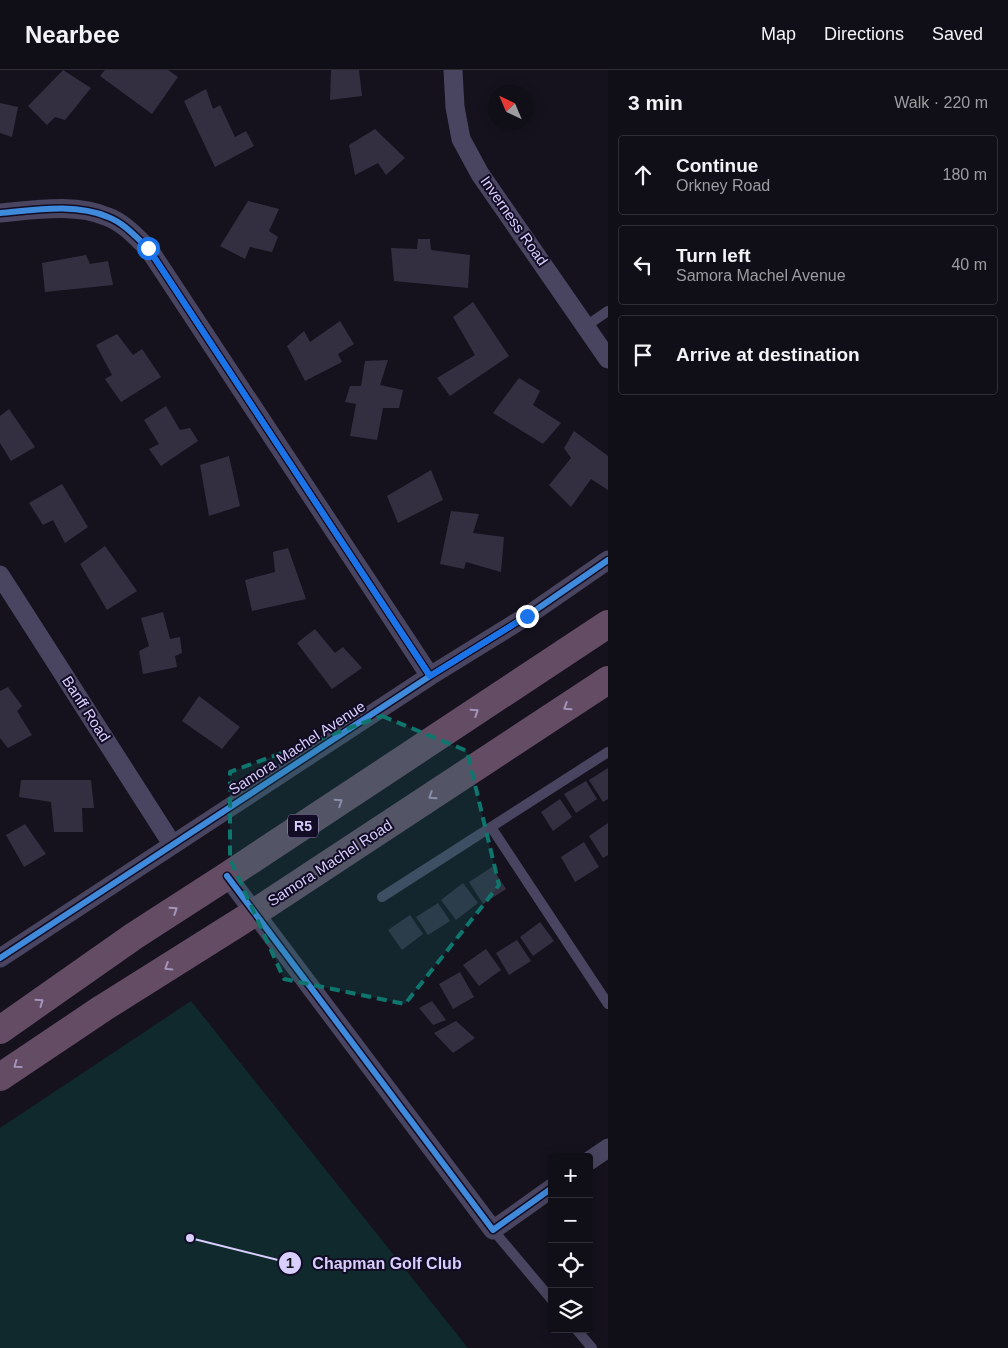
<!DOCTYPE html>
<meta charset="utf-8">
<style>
:root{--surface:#100e16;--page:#19171f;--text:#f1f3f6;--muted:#9c9ca1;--line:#302e35}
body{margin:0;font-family:Arial,sans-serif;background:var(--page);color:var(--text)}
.controls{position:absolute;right:15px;bottom:15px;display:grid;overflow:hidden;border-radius:5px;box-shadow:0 2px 12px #0003}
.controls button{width:45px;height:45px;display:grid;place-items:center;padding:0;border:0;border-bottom:1px solid var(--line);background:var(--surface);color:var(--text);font:25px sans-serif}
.compass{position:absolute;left:488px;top:15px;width:45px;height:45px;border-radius:50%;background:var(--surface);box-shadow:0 2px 12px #0003;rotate:316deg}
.stop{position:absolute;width:15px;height:15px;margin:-11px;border:4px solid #1a73e8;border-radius:50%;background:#fff}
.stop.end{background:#1a73e8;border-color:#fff;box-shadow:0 1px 5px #0008}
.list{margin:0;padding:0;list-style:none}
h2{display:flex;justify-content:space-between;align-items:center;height:65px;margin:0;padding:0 20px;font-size:21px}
h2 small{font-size:16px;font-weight:400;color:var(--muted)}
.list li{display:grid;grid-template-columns:32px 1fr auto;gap:15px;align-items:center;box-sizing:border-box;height:80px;margin:0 10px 10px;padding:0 10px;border:1px solid var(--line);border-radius:5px}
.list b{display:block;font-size:19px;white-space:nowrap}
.list p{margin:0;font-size:16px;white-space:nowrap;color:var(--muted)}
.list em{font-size:16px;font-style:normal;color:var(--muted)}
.icon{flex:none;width:28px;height:28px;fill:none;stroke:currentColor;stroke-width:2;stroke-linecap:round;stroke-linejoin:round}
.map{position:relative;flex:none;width:608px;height:1278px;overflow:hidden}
header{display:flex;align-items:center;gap:30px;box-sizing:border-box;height:70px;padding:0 25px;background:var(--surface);border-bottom:1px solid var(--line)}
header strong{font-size:24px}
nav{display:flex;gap:28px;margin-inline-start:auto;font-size:18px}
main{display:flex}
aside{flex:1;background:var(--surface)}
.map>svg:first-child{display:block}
.green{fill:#0f292d}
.building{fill:#332f41}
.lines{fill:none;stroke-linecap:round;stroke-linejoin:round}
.lane{stroke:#494560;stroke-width:10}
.street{stroke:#494560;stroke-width:19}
.highway{stroke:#644c65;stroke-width:28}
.cycleway-casing{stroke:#120c24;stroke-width:9}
.cycleway{stroke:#408adc;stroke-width:6}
.oneway{stroke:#a494ba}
.route{stroke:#1a73e8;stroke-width:6}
.marked{fill:#0f766e;fill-opacity:0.2;stroke:#0f766e;stroke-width:4;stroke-dasharray:10 6;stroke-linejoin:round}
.labels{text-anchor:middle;stroke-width:4;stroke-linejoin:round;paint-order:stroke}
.shield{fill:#120c24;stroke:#9d94bd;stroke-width:1}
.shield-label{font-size:14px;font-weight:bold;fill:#d9cfff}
.street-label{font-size:15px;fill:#d9cfff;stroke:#120c24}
.leader{fill:none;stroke:#d9cfff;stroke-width:2}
.callout-dot{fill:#d9cfff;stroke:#120c24;stroke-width:2}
.mark-label{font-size:15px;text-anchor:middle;font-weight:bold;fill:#111}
.callout-label{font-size:16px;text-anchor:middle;font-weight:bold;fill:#d9cfff;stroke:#120c24;stroke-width:4;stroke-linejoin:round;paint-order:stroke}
</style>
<header>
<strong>Nearbee</strong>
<nav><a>Map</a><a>Directions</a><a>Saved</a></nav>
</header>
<main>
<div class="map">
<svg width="608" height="1278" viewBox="0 0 608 1278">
<rect width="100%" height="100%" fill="#15121e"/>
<path class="green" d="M191,931L468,1278H0V1058Z"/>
<path class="building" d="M63,0L91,18L65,50L55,47L47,55L28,36Z
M105,0H168L178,7L152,44L100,6Z
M331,0H359L362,26L330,30Z
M206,19L213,39L220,35L235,67L246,61L254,76L215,97L184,31Z
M0,33L18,37L12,67L0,63Z
M375,59L405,88L386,105L378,93L355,105L349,75Z
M248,131L279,139L269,161L278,167L272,182L250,177L245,189L220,176Z
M418,169H430L431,180L470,185L468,218L394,211L391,178L417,179Z
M86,185L90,194L108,191L113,215L45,222L42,193Z
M473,232L509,286L450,326L437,308L475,285L453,247Z
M340,251L354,274L338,284L342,292L305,311L287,276L304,261L310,272Z
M117,264L133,285L142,279L161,307L121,332L105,309L112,305L96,275Z
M388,290L380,315L403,320L399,338H383L377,370L350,366L356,334L345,332L350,316H361L365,291Z
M519,308L540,321L533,335L561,353L543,374L493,343Z
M166,336L180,360L190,358L198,371L161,396L149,379L159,374L144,350Z
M9,339L35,377L11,391L0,373V346Z
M574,361L608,386V420L591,409L571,437L549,415L571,388L564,378Z
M229,386L240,436L209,446L200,395Z
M431,400L443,430L398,453L387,426Z
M62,414L88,457L65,473L53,450L43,455L29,433Z
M451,441L479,444L473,463L504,467L501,502L466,492L464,499L440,494Z
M105,476L137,521L107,540L80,494Z
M288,478L306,529L252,541L245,510L275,502L273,482Z
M163,542L170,569L180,567L182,583L175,586L177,597L143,604L139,581L149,576L141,548Z
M315,559L335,583L343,577L362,598L332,619L297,573Z
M8,617L22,636L17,641L32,665L8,678L0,668V621Z
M199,626L240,657L222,679L182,651Z
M608,698V729L603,732L589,710Z
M21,710H91L94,738H82L83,762H54L51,732L19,727Z
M586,711L597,729L576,743L564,724Z
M560,729L572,747L553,761L541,742Z
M608,753V785L603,788L589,766Z
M25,754L46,784L24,797L6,765Z
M584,772L599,797L575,812L561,787Z
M492,797L506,819L483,834L469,812Z
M463,813L478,833L456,850L441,830Z
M438,833L450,851L428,865L416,847Z
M410,845L423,864L402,880L388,860Z
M540,852L554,871L533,886L520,867Z
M517,870L531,891L509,905L496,883Z
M486,879L501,900L479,916L463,895Z
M460,902L474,927L453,939L439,914Z
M432,931L446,950L433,955L419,938Z
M456,951L475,968L453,983L434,963Z"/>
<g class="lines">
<path class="lane" d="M586,256L608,241
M491,757L608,934
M382,827L608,682
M493,1160L552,1230
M576,1259L592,1278"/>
<path class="street" d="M453,0L455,37L461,69L480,104L608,289
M0,143C35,140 75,133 108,147C124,153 136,167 148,178L430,606
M0,505L172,774
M227,806L493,1160L552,1118
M0,888L430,606L527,546L608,490
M589,1091L608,1078"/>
<path class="highway" d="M0,960L134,866L227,806L608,554
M0,1007L103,938L254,843L608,610"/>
<defs>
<path id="cycleway" d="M0,143C35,140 75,133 108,147C124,153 136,167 148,178L430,606
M227,806L493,1160L552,1118
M0,888L430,606L527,546L608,490"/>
</defs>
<use href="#cycleway" class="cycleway-casing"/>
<use href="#cycleway" class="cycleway"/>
</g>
<defs><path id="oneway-chevron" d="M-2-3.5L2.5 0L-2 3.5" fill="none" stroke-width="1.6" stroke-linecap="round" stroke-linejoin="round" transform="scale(1.25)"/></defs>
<g class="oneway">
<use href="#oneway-chevron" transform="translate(567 637) rotate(147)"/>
<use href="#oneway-chevron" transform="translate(475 642) rotate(-33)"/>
<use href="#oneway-chevron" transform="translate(432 726) rotate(147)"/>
<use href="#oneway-chevron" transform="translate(339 732) rotate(-33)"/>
<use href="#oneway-chevron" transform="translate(174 840) rotate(-33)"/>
<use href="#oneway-chevron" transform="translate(168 897) rotate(148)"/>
<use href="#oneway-chevron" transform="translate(40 932) rotate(-35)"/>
<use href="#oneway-chevron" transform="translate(17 995) rotate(144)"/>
</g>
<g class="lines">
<path class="route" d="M148,178L430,606L527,546"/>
</g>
<path class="marked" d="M382,646L467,681L499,815L405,934L284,909L230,789V702Z"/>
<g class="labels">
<rect class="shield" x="288" y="744.5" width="30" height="23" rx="4"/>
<g class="shield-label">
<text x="303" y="761">R5</text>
</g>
<g class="street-label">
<text transform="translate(514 151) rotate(55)" y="5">Inverness Road</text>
<text transform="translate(86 639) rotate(57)" y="5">Banff Road</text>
<text transform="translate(297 678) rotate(-33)" y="5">Samora Machel Avenue</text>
<text transform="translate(330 793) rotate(-33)" y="5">Samora Machel Road</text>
</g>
</g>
<path class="leader" d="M190 1168L290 1193"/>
<g class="callout-dot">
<circle cx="190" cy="1168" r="5"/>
<circle cx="290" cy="1193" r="12"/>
</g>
<g class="mark-label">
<text x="290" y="1198">1</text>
</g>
<g class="callout-label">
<text x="387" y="1199">Chapman Golf Club</text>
</g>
</svg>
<div class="controls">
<button>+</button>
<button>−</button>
<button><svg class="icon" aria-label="locate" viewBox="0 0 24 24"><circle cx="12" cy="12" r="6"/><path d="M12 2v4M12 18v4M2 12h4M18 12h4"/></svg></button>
<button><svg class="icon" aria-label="layers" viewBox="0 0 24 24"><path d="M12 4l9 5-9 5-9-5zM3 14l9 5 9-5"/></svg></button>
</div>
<svg class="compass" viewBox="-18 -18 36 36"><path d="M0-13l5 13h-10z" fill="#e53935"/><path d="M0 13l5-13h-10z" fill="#9c9ca1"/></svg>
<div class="stop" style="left:148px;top:178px"></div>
<div class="stop end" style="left:527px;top:546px"></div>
</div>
<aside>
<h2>3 min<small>Walk · 220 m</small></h2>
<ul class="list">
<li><svg class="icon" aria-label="ahead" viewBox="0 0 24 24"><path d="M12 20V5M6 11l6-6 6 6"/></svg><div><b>Continue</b><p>Orkney Road</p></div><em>180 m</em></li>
<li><svg class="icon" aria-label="left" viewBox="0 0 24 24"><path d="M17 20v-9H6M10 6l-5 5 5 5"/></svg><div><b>Turn left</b><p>Samora Machel Avenue</p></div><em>40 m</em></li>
<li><svg class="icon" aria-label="arrive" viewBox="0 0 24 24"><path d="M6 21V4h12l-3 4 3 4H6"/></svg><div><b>Arrive at destination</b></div></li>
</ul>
</aside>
</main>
